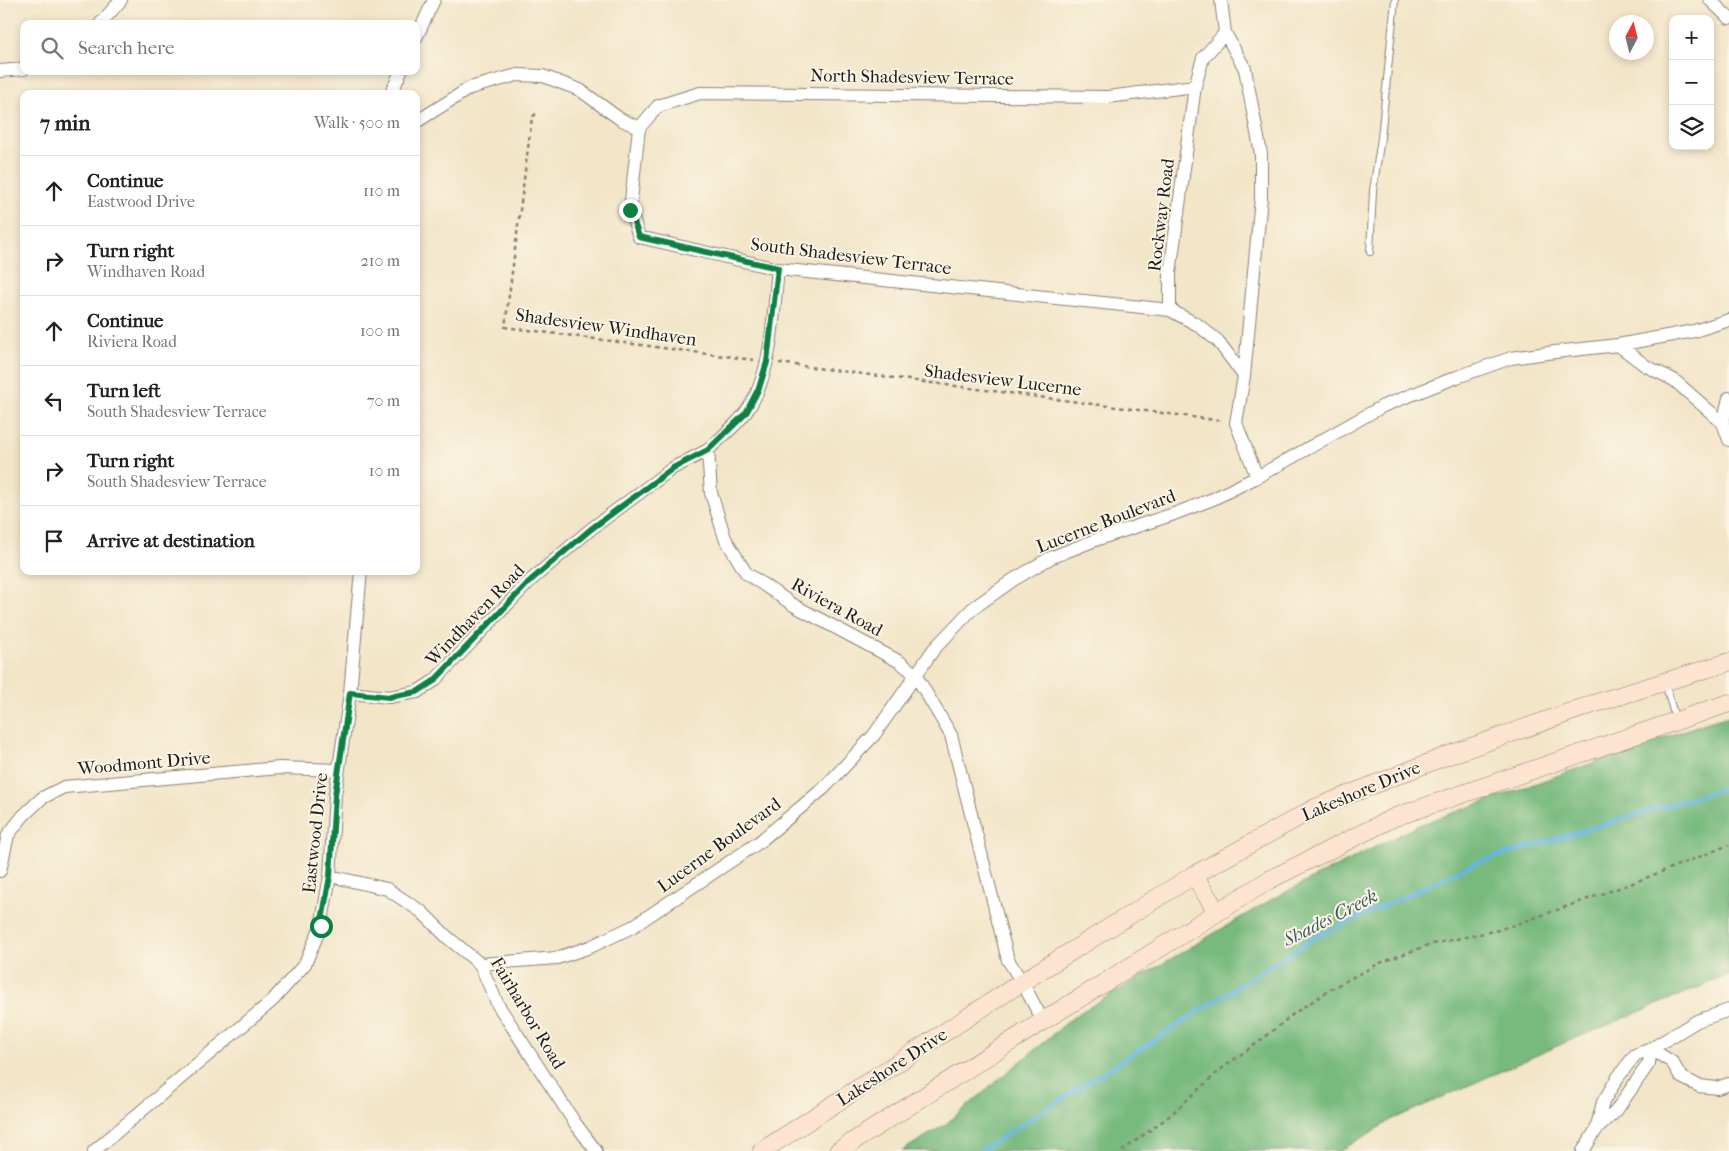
<!DOCTYPE html>
<meta charset="utf-8">
<style>
:root{--surface:#fff;--page:#f2f2f2;--text:#202124;--muted:#757577;--line:#e0e0e0}
body{margin:0;font-family:"IM FELL French Canon",serif;background:var(--page);color:var(--text)}
.controls{position:absolute;right:15px;top:15px;display:grid;overflow:hidden;border-radius:10px;box-shadow:0 2px 8px #0003}
.controls button{width:45px;height:45px;display:grid;place-items:center;padding:0;border:0;border-bottom:1px solid var(--line);background:var(--surface);color:var(--text);font:25px sans-serif}
.compass{position:absolute;left:1609px;top:15px;width:45px;height:45px;border-radius:50%;background:var(--surface);box-shadow:0 2px 8px #0003;rotate:7deg}
.stop{position:absolute;width:15px;height:15px;margin:-11px;border:4px solid #0b8043;border-radius:50%;background:#fff}
.stop.end{background:#0b8043;border-color:#fff;box-shadow:0 1px 5px #0008}
.list{margin:0;padding:0;list-style:none}
h2{display:flex;justify-content:space-between;align-items:center;height:65px;margin:0;padding:0 20px;font-size:21px}
h2 small{font-size:16px;font-weight:400;color:var(--muted)}
.list li{display:grid;grid-template-columns:32px 1fr auto;gap:15px;align-items:center;box-sizing:border-box;height:70px;padding:0 20px;border-top:1px solid var(--line)}
.list b{display:block;font-size:19px;white-space:nowrap}
.list p{margin:0;font-size:16px;white-space:nowrap;color:var(--muted)}
.list em{font-size:16px;font-style:normal;color:var(--muted)}
.icon{flex:none;width:28px;height:28px;fill:none;stroke:currentColor;stroke-width:2;stroke-linecap:round;stroke-linejoin:round}
.map{position:relative;flex:none;width:1729px;height:1151px;overflow:hidden}
.search{position:absolute;background:var(--surface);box-shadow:0 2px 8px #0003;left:20px;top:20px;width:400px;height:55px;display:flex;align-items:center;gap:12px;box-sizing:border-box;padding:0 18px;border-radius:10px;color:var(--muted);font-size:19px}
.panel{position:absolute;background:var(--surface);box-shadow:0 2px 8px #0003;left:20px;top:90px;width:400px;height:485px;border-radius:10px}
.map>svg:first-child{display:block}
.forest{fill:#78ba7e;stroke:#4a6b4d}
.lines{fill:none;stroke-linecap:round;stroke-linejoin:round}
.stream{stroke:#64b6df;stroke-width:4.5}
.service-casing{stroke:#878072;stroke-width:8}
.minor-casing{stroke:#878072;stroke-width:14}
.secondary-casing{stroke:#878072;stroke-width:19}
.path{stroke:#878072;stroke-width:2.5;stroke-dasharray:4 4;stroke-linecap:butt}
.service{stroke:#fff;stroke-width:6}
.minor{stroke:#fff;stroke-width:12}
.secondary{stroke:#fde4d0;stroke-width:18}
.route{stroke:#0b8043;stroke-width:6}
.labels{text-anchor:middle;stroke-width:4;stroke-linejoin:round;paint-order:stroke}
.street-label{font-size:18px;fill:#1c1c1c;stroke:#fcf5e5}
.water-label{font-size:19px;font-style:italic;fill:#395a6a;stroke:#fcf5e5}
</style>
<div class="map">
<svg width="1729" height="1151" viewBox="0 0 1729 1151">
<rect width="100%" height="100%" fill="#fcf5e5"/>
<filter id="ink" filterUnits="userSpaceOnUse"><feTurbulence type="fractalNoise" baseFrequency=".02" numOctaves="2"/><feDisplacementMap in="SourceGraphic" scale="10" xChannelSelector="R" yChannelSelector="G"/><feConvolveMatrix kernelMatrix="1 2 1 2 8 2 1 2 1" color-interpolation-filters="sRGB"/></filter>
<filter id="wash" filterUnits="userSpaceOnUse"><feTurbulence type="fractalNoise" baseFrequency=".0096" numOctaves="4" result="noise"/><feDisplacementMap in="SourceGraphic" scale="20" xChannelSelector="R" yChannelSelector="G"/><feGaussianBlur stdDeviation="1.12" result="paint"/><feColorMatrix in="noise" values="0 0 0 0 0 0 0 0 0 0 0 0 0 0 0 0 0 1.4 0 .05"/><feComposite in="paint" operator="in"/></filter>
<g filter="url(#wash)">
<rect width="100%" height="100%" fill="#f2e5c8"/>
<path class="forest" d="M1729,716V975L1564,1043L1391,1120L1340,1151H902L946,1124L1076,1015L1274,898L1419,825L1708,722Z"/>
<g class="lines">
<path class="stream" d="M981,1151L1311,940L1476,863L1729,787"/>
</g>
</g>
<g filter="url(#ink)">
<g class="lines">
<defs>
<path id="service" d="M1370,252L1373,191L1381,138L1395,0
M1665,683L1676,721"/>
<path id="minor" d="M1710,0L1729,18
M100,24L121,0
M1225,33L1245,69L1261,154V198L1244,376L1236,423L1257,477
M416,38L434,0
M0,71L24,69
M391,94L401,71
M416,122L470,88L517,75L543,76L580,90L620,119L639,128
M639,128L630,210L639,237L778,269L1170,310L1198,325L1218,341L1244,376
M639,128L658,106L700,93L1108,97L1195,86
M778,269C773,313 773,375 746,412C736,426 720,438 708,450L711,493L725,538L746,573L795,606L900,662L915,674L951,735L1008,960L1022,982L1043,1021
M1170,310V273L1195,86L1203,58L1225,33L1221,0
M1618,345L1694,331L1729,320
M1723,423L1729,398
M350,693L389,697L417,692L434,681L531,580L591,529L673,468L708,450
M0,871L8,835L23,816L42,798L64,787L280,768L338,770
M330,876L387,889L422,912L447,937L480,964L498,1005L575,1123L596,1151
M480,964L557,958L590,947L632,927L758,843L824,788L874,735L934,649L972,609L1013,580L1050,558L1098,539L1174,514L1213,499L1257,477L1383,406L1457,377L1511,358L1555,352L1618,345L1646,366L1674,380L1723,423L1729,440
M1651,1049L1672,1062L1681,1077L1699,1086L1717,1088L1729,1084
M1596,1130L1603,1102L1618,1077L1635,1055L1651,1049L1697,1021L1729,1010
M94,1151L272,1001L305,964L321,926L330,876L335,795L350,693L361,571
M1583,1151L1596,1130L1616,1111L1649,1063L1651,1049"/>
<path id="secondary" d="M1194,875L1217,912
M762,1151L1022,982L1194,875L1315,808L1446,756L1596,703L1729,662
M838,1151L1043,1021L1269,880L1395,817L1729,703"/>
</defs>
<use href="#service" class="service-casing"/>
<use href="#minor" class="minor-casing"/>
<use href="#secondary" class="secondary-casing"/>
<path class="path" d="M536,114L532,117L505,327L754,360
M779,363L1223,421
M1122,1151L1168,1117L1225,1066L1260,1041L1296,1012L1336,986L1380,963L1428,945L1498,930L1523,922L1633,883L1729,845"/>
<use href="#service" class="service"/>
<use href="#minor" class="minor"/>
<use href="#secondary" class="secondary"/>
</g>
</g>
<g class="lines" filter="url(#ink)">
<path class="route" d="M321,926L330,876L335,795L350,693L389,697L417,692L434,681L531,580L591,529L673,468L708,450L746,413L759,388L767,362L778,268L639,237L630,210"/>
</g>
<g class="labels">
<g class="street-label">
<text transform="translate(912 77) rotate(1)" y="6">North Shadesview Terrace</text>
<text transform="translate(1161 215) rotate(-83)" y="6">Rockway Road</text>
<text transform="translate(851 256) rotate(7)" y="6">South Shadesview Terrace</text>
<text transform="translate(606 327) rotate(8)" y="6">Shadesview Windhaven</text>
<text transform="translate(1003 380) rotate(7)" y="6">Shadesview Lucerne</text>
<text transform="translate(1106 521) rotate(-21)" y="6">Lucerne Boulevard</text>
<text transform="translate(837 607) rotate(29)" y="6">Riviera Road</text>
<text transform="translate(475 615) rotate(-46)" y="6">Windhaven Road</text>
<text transform="translate(144 763) rotate(-5)" y="6">Woodmont Drive</text>
<text transform="translate(1361 791) rotate(-23)" y="6">Lakeshore Drive</text>
<text transform="translate(315 833) rotate(-84)" y="6">Eastwood Drive</text>
<text transform="translate(719 845) rotate(-36)" y="6">Lucerne Boulevard</text>
<text transform="translate(528 1013) rotate(59)" y="6">Fairharbor Road</text>
<text transform="translate(892 1067) rotate(-33)" y="6">Lakeshore Drive</text>
</g>
<g class="water-label">
<text transform="translate(1330 917) rotate(-27)" y="7">Shades Creek</text>
</g>
</g>
</svg>
<div class="controls">
<button>+</button>
<button>−</button>
<button><svg class="icon" aria-label="layers" viewBox="0 0 24 24"><path d="M12 4l9 5-9 5-9-5zM3 14l9 5 9-5"/></svg></button>
</div>
<svg class="compass" viewBox="-18 -18 36 36"><path d="M0-13l5 13h-10z" fill="#e53935"/><path d="M0 13l5-13h-10z" fill="#757577"/></svg>
<div class="stop" style="left:321px;top:926px"></div>
<div class="stop end" style="left:630px;top:210px"></div>
<div class="search"><svg class="icon" aria-label="search" viewBox="0 0 24 24"><circle cx="10" cy="10" r="6"/><path d="M15 15l6 6"/></svg>Search here</div>
<section class="panel">
<h2>7 min<small>Walk · 500 m</small></h2>
<ul class="list">
<li><svg class="icon" aria-label="ahead" viewBox="0 0 24 24"><path d="M12 20V5M6 11l6-6 6 6"/></svg><div><b>Continue</b><p>Eastwood Drive</p></div><em>110 m</em></li>
<li><svg class="icon" aria-label="right" viewBox="0 0 24 24"><path d="M7 20v-9h11M14 6l5 5-5 5"/></svg><div><b>Turn right</b><p>Windhaven Road</p></div><em>210 m</em></li>
<li><svg class="icon" aria-label="ahead" viewBox="0 0 24 24"><path d="M12 20V5M6 11l6-6 6 6"/></svg><div><b>Continue</b><p>Riviera Road</p></div><em>100 m</em></li>
<li><svg class="icon" aria-label="left" viewBox="0 0 24 24"><path d="M17 20v-9H6M10 6l-5 5 5 5"/></svg><div><b>Turn left</b><p>South Shadesview Terrace</p></div><em>70 m</em></li>
<li><svg class="icon" aria-label="right" viewBox="0 0 24 24"><path d="M7 20v-9h11M14 6l5 5-5 5"/></svg><div><b>Turn right</b><p>South Shadesview Terrace</p></div><em>10 m</em></li>
<li><svg class="icon" aria-label="arrive" viewBox="0 0 24 24"><path d="M6 21V4h12l-3 4 3 4H6"/></svg><div><b>Arrive at destination</b></div></li>
</ul>
</section>
</div>
